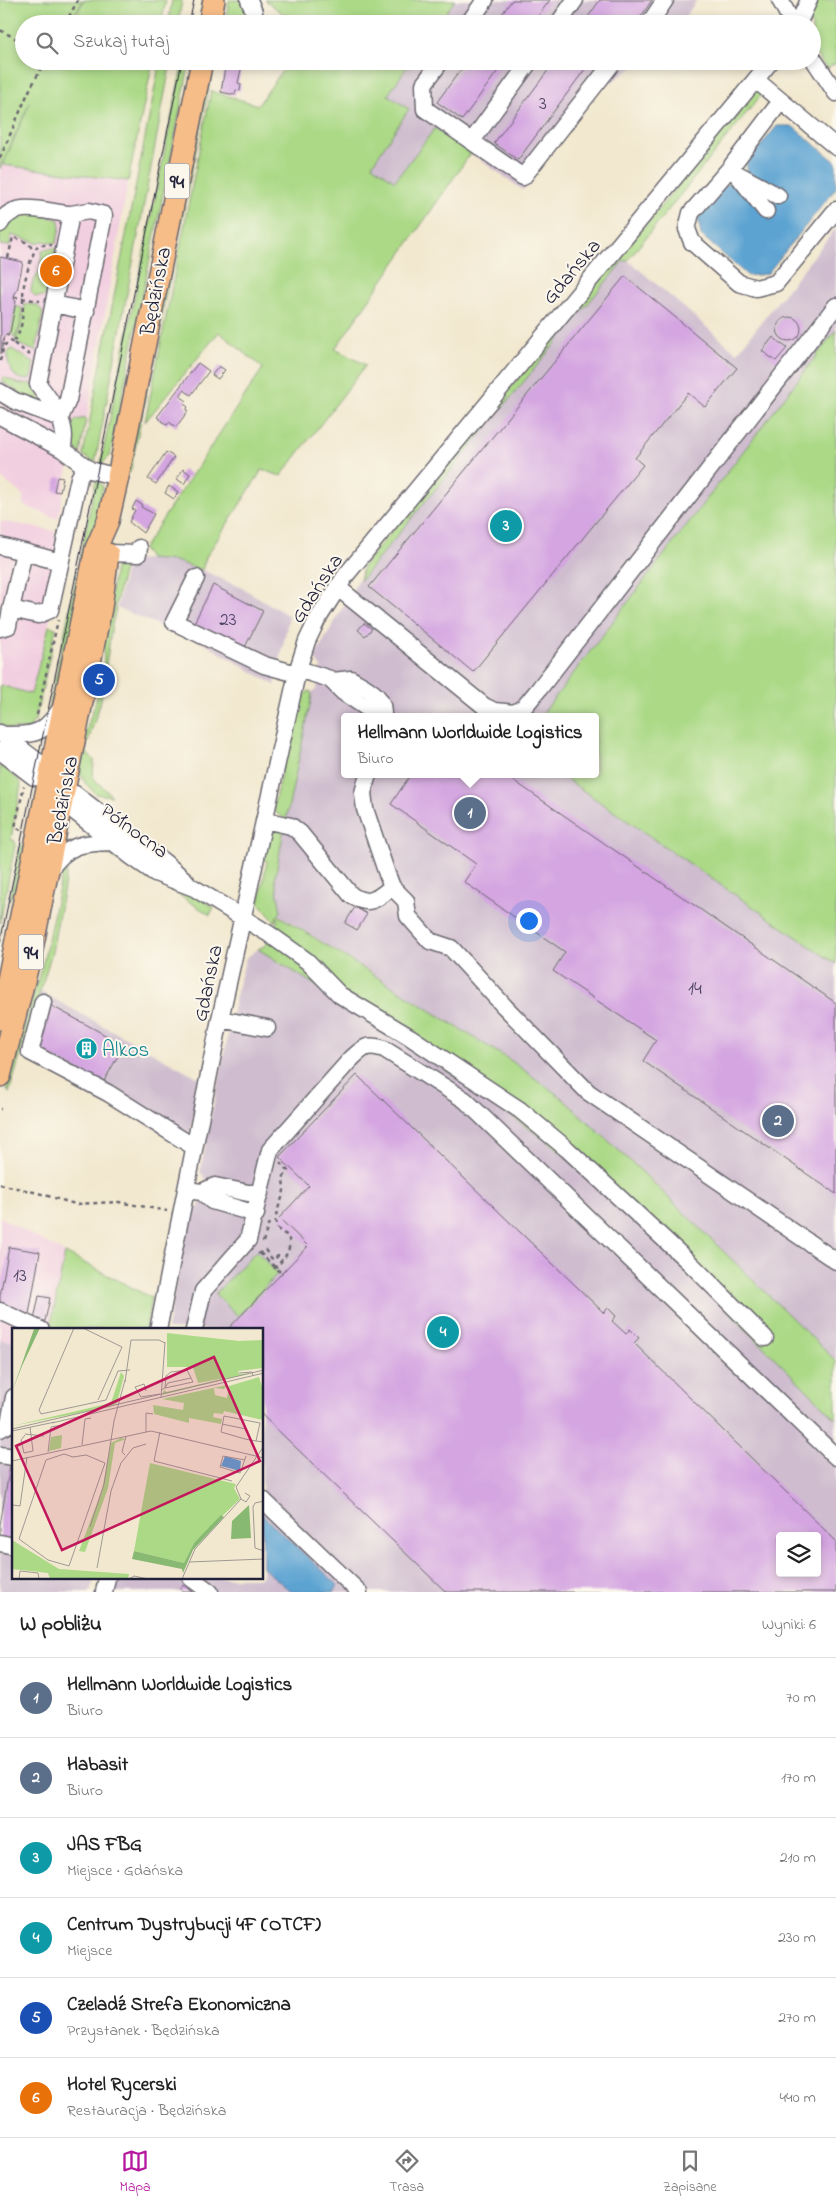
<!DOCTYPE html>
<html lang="pl">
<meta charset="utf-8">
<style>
:root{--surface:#fff;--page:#f2f2f2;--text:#222;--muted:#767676;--line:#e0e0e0;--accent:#b5179e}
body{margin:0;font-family:"Indie Flower",sans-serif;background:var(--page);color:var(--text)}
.controls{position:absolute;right:15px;bottom:15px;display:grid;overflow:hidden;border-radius:5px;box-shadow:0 2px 8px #0003}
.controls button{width:45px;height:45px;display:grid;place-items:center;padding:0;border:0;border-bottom:1px solid var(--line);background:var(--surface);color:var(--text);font:25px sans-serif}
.you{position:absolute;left:528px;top:920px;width:18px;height:18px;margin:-12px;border:4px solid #fff;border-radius:50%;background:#1a73e8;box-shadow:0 0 0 8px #1a73e833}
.badge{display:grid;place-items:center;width:32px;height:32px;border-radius:50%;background:var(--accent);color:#fff;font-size:16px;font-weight:700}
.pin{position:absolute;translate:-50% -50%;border:2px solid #fff;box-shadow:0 1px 5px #0006}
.popup{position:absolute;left:341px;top:713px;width:258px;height:65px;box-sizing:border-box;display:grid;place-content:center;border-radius:5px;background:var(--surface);filter:drop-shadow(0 1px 4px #0005);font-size:16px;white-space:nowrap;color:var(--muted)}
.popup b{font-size:19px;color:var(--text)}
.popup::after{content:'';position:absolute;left:50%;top:100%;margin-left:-10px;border:10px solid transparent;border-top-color:var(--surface)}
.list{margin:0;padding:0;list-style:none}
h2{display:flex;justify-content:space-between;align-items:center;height:65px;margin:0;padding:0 20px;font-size:21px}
h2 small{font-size:16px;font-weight:400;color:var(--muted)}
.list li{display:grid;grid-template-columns:32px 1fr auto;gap:15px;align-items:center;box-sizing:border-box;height:80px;padding:0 20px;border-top:1px solid var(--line)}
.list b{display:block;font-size:19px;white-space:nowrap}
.list p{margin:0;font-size:16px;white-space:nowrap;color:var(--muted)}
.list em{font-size:16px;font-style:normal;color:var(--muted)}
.icon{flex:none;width:28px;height:28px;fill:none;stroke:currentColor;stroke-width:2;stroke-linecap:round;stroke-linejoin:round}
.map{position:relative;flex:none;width:836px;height:1592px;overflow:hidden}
.search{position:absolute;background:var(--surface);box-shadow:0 2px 8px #0003;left:15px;right:15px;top:15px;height:55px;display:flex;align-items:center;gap:12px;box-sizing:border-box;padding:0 18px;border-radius:28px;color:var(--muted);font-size:19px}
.sheet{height:545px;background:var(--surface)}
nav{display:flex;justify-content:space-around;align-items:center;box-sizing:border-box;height:70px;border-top:1px solid var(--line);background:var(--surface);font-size:14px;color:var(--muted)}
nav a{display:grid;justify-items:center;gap:2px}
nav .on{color:var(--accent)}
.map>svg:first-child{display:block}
.built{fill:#f2cfe0}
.industrial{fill:#cfbdcf;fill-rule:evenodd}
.green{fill:#abd986;stroke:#667e60}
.water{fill:#5ca3d2;stroke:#3f6286}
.building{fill:#d4a5e1;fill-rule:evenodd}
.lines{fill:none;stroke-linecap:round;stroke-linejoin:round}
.minor-casing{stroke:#6b676f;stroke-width:19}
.major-casing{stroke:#6b676f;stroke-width:24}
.path{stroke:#6b676f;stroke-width:2.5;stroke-dasharray:4 4;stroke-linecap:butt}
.minor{stroke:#fff;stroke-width:16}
.major{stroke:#f7bd88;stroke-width:21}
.tram{stroke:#22223b;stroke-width:1}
.labels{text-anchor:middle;stroke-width:4;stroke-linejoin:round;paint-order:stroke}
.number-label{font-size:19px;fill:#4e4364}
.shield{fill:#fbf7ec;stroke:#636270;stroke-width:1}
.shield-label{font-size:20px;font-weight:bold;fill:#22223b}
.street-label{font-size:21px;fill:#22223b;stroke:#fbf7ec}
.culture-label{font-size:21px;fill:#0d838f;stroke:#fbf7ec;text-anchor:start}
.inset-road{fill:none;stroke:#9f9994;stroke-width:1}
.view{fill:#c2185b;fill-opacity:0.15;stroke:#c2185b;stroke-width:2.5}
.inset-edge{fill:none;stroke:#22223b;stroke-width:2.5}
</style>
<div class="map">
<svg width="836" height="1592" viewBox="0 0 836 1592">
<rect width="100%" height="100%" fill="#fbf7ec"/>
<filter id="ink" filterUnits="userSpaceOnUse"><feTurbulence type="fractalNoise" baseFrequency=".02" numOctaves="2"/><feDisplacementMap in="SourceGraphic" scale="10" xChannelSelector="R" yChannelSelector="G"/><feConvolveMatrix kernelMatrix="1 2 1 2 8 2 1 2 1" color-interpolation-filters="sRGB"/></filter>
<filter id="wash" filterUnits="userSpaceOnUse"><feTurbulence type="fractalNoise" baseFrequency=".0096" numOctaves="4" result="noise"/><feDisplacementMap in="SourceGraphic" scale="20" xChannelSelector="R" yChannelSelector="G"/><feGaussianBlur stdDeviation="1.12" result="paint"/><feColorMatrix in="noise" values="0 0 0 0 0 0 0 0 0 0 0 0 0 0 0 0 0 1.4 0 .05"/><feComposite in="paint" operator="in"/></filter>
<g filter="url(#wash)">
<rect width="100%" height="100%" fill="#f2e8cf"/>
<path class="built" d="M3,165L128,181L81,453L0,405V171Z
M0,420L69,463L58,519L23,505V495L0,477Z
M0,521L55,531V539L68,546L31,694L0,685Z
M0,1217L65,1253L50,1329L14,1330V1342L0,1339Z"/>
<path class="industrial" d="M455,0H697L680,24H438Z
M411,61H643L596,92L523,190L435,128L395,181L372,165L409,110L387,95Z
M836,228V330L540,717H345V774H559L836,964V1361L640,1170L562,1098L513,1062L278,914L271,881L308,694L316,690L321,667L314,658L360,577L622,255L737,353Z
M149,559L175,561L202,570L244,589L289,616L275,685L205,644L117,608L128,561Z
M258,949L398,1037L553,1145L639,1223L836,1419V1592H115L118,1578H262V1330L167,1329L191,1209L199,1207L206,1179L200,1172L238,986L246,958ZM780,1536H817V1573H780Z
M39,991L201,1079L187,1149L108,1100L22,1056Z
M0,1339L14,1342V1578H94L91,1592H0Z"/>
<path class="green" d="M0,0H83L69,24H24V61H50L47,67L51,61H153L128,181L3,165L30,102L0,169Z
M84,0H166L161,24H71Z
M172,0H182L178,24H168Z
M229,0H243L246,7V24H225Z
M265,0H455L438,24H297Z
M817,0H836V63L827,69L812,49V24H807Z
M160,61H171L95,463L83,455Z
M183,61H190L110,456L100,466Z
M211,61H214L130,473L127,472Z
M289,61H411L388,95L409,109L372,165L395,181L435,128L471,153L335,349L366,365L281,476L262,470L206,557L202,570L175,561L149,559L143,549L263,368L219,332L145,422L211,91L258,105Z
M757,90L762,94L627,261H623L360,581L363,566Z
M32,211L59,220L60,229L56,244L44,241L36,244L35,242L11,235L10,246L0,245V230L12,216Z
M52,248H56L46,296L36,297L31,292L32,284L40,270L42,251Z
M25,304L37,305L43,312L36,351L20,345L15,340L20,330Z
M16,306L22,308L20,326L15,338L11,333Z
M836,330V964L559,774H595V717H540Z
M12,349L34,363L31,378C15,385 6,366 8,352Z
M4,377L20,384L31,383L47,408L22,395L2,381Z
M86,418L80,454C71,445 65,430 76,420Z
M96,480L103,486L95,529L54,707L47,719Z
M126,560L115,607L116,608L112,624L101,700L85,751L94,760L93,778L112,796L96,794L85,783L79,770L84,737L98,695L104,664L103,646L116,561Z
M49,626L56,628L35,721L31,724L32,729H10L0,724V685L31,694Z
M310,691L312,695L286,820L275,812L274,804L297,704L306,693Z
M0,765L19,780L21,785L11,839L15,841V846L0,923Z
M280,829H284L275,879L281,912L278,915L513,1062L562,1098L640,1170L836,1361V1419L639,1223L553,1145L398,1037L258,949L266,945L278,920L277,916L275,922L259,903L267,861L263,859C266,846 266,834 280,829Z
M24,844L26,845C23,863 21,886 9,900L20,847Z
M103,848L115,851L214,907L210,915L176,893L110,855L92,853L78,857L67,870L52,952L9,1093L7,1089L16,1054L44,959L63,869C74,854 86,852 103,848Z
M256,1251L278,1273L238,1316L215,1294Z
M65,1253L152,1298L145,1329H50Z"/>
<path class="water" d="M777,126H792L836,162V188L767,274L748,276L701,235L698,218L727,184H737L772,207L766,197L778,201L784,190L748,173L746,163Z
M262,1515L338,1585L333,1592H292L263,1568Z"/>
<g id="blocks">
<path class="building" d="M512,0H550L532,24H495Z
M600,0H652L636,24H583Z
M226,61H243L238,83L241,84L240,91L236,90L235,95L221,92Z
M467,61H505L462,120L437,102Z
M555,61H591L518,160L494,143Z
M0,257L23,262L17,291L15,293L14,299L16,301L10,333L4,336L1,354Z
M625,276L737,368L705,407L688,393L635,458L643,465L473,672L369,587Z
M777 329a12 12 0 1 1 24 0a12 12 0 1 1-24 0Z
M773,337L787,348L776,361L762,351Z
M198,363L209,371L191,395L184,390L180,396L187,401L184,404L188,407L186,410L188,411L176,427L169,422L167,425L157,417Z
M219,366L225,370L218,379L212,375Z
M166,452L174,457L156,484L148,479Z
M183,469L190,474L184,484L177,479Z
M57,477L63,478L60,492L54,491Z
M169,486L178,492L174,499L165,493Z
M136,501L142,505L141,507L154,514L143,533L129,522L135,510L132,509Z
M213,585L263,611L243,651L193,625Z
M364,623L372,629L365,636L358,630Z
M411,774H504L836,1003V1194L643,1061L656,1040L553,971L565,952L464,882L476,864L391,804Z
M355,907L367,914L357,930L345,923Z
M50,1005L124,1045L103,1083L38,1049L40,1038L46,1027L43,1026Z
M357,1075L604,1313L608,1308L616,1316L612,1321L626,1334L630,1329L639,1338L634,1343L836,1541V1592H446L262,1415V1330H227L308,1246L279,1218L309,1186L279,1157ZM780,1536H817V1573H780Z
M9,1247L40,1252L29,1314L0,1309V1296Z
M39,1296L50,1298L45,1321L34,1320Z
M10,1466H14V1541L0,1539V1525Z
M183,1585L193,1592H184L180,1590Z"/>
</g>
</g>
<g filter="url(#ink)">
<use href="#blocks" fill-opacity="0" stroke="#6b676f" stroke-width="1"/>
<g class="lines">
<defs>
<path id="minor" d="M249,0L254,12L253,24
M780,0L793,24
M468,24L485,0
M558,24L575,0
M649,24L665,0
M798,24L809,0
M812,57L836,93
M441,61L424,84L425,109L523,177L614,61
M756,80L836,147
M781,101L730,168L691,213L687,229L692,242L739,283L756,288L776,283L836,210
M472,141L530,61
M766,211L736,173L778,196
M0,224C14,197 50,214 71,214
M54,304L86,311
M0,392L15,401L60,418L68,400L104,215L89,211L71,214L38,384C52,402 70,425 62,449
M0,416L62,449L90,470L118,477
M0,546L24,552
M108,553L138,554L139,548
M196,578L174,622L264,665L297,674
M337,587L484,706L494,711L515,713L525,706L539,689L836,306
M11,609L24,552L60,562
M0,628L8,626L11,609L38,615L50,610L79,478L85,467
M298,669L330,679L343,692L370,710L383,713
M333,681L351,679C366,688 387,696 382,717
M0,733L37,761L48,778L64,793L69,807L132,857L155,873L194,888L269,934L307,961L340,995L410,1037L520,1110L567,1149L692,1265L765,1338
M3,735C35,735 44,735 63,705
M0,751L34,777L48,778
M368,774L363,793L365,809L387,874L392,887L406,901L408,916L430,941L451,948L505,1007L588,1092L836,1261
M64,793L75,794L164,862L186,881
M264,820L291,826L300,833L351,895C369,907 377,899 392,887
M50,870C67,844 82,843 112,842
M43,1002L30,1052L108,1093L194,1147
M220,1019L267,1028
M186,1190L202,1192L215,1186L248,1193H260
M202,1192L212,1201L256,1214
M0,1311L41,1330
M158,1330L220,1019L298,669L307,641L317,620L346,575L771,61
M194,1330L203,1291L248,1240L270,1150L350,1060C363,1048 366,1043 384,1049L465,1100L836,1457
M0,1429L9,1424L14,1397
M0,1455L14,1457
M262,1499L359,1592
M0,1543L14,1546
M191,1578L210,1592
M104,1592L107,1578"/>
<path id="major" d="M209,24L214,0
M0,1019L96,548L108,521L118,477L202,61
M0,1076L32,949L101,608L108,554"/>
</defs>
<use href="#minor" class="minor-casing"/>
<use href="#major" class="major-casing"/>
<path class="path" d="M65,24L78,0
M0,30L24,43
M0,158L28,93L45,61
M8,258L13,237L28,243L34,251
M14,297L40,301
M30,355L12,342C27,331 21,301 24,285C27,272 31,256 38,245H52
M0,361L4,345L12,342L7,334
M37,715L58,620
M21,830L15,827L24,786
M0,1109H1
M0,1184L38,1193L75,1204L119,1202L167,1211
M263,1242L270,1219
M260,1253L280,1272
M258,1254L265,1250L273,1260L278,1256L282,1260
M274,1269C284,1258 293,1251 288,1236C285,1234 280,1232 278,1229C270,1219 283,1201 284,1190C285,1185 282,1182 283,1178L288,1171L280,1162"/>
<use href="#minor" class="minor"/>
<use href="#major" class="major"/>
<path class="tram" d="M189,24L194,0
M0,943L182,61"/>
</g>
</g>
<defs>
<symbol id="building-disc" viewBox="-11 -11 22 22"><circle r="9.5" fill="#0f9aa8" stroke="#fbf7ec"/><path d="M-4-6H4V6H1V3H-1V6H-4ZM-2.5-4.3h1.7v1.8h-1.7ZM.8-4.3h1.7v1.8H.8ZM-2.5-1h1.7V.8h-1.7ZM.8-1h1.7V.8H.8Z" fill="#fff"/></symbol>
</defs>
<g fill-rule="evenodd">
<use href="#building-disc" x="74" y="1036" width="25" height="25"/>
</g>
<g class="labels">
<g class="number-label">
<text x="543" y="109">3</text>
<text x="228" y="625">23</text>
<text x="695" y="994">14</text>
<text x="20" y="1281">13</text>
</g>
<g class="shield">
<rect x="164.5" y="163.5" width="25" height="35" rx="4"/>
<rect x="18.5" y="934.5" width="25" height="35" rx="4"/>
</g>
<g class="shield-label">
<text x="177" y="188">94</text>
<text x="31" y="959">94</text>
</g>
<g class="street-label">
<text transform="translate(571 271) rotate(-50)" y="7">Gdańska</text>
<text transform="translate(155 291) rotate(-79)" y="7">Będzińska</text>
<text transform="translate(316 588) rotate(-57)" y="7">Gdańska</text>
<text transform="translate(62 800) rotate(-79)" y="7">Będzińska</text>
<text transform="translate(135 830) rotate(36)" y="7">Północna</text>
<text transform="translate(207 983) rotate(-78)" y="7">Gdańska</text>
</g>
<g class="culture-label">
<text x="102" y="1056">Alkos</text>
</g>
</g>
<g transform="translate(12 1328)">
<rect width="251" height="251" fill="#f2e8cf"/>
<path d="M155,5L227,13L251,12V40L226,43L227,46L239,45L150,67L152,62L155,64L218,49L186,55L181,39H155ZM109,44L112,48L105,75L98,79L0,98L99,75ZM247,49L251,62V92L212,83L211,86L202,85L201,89L210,91L209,96L177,90V95L142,86L141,77L171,82L172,75L150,71L215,57L212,61L202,60L203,67L215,70L217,58ZM50,107L49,120L37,123L39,109ZM109,110L114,111L103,115L96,160L73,224L67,223L90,162L99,115ZM138,135L224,156L222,160L228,171L182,215L172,235L122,223ZM0,212L47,241L117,246L116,251H38L36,245L0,241Z" fill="#abd986"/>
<path d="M28,0L10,38L0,64L22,1ZM237,177L239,210L219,211L220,193ZM209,187L212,189L181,222L171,245L170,241L120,231L122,223L172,235L182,215Z" fill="#88b973"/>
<path d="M213,128L229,133L228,143L209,138Z" fill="#5ca3d2"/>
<path class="inset-road" d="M62,0L27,82L29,86L94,72L106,43L118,42M71,0L110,19L86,72M227,45L240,44L241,48M113,54L119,12H147L153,15M149,62L153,60L156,55L179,50L181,54L153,60L154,48L159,44L175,42L179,50M134,63L132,56L123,59L129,69L148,66M149,70L153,14M40,95L252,45M210,96L234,101M0,101L252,42M0,103L43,94M134,104V85L141,86M148,104L142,133L220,153M13,106L32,108M13,107L9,112L12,125L21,123L18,99M244,113L248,95L212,88L209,104L233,111L244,113L252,114M70,117L73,91L79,90M36,124L39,99L50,97M52,126L61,129L74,127L93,135L57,238L36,232L7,211L34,132ZM113,127L110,124L114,108M233,132L211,128L208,139L228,145L229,143L234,128M0,133L139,103L252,130M229,171L234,174L238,168L233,165M252,173L243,175L241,179L243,220L252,223M1,177L8,178L15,129M78,199L92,156L102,93L113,52M177,234L252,231M85,240L99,163L109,135L121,120L134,116M7,251L8,243L26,245L27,251M117,251L122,248L136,251M170,251L183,221L229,171L224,159L252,118"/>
<path class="view" d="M202,29L248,133L50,222L4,118Z"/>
<rect width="251" height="251" class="inset-edge"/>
</g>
</svg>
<div class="controls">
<button><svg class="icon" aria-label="layers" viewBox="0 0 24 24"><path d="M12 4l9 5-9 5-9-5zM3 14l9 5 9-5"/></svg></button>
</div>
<div class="you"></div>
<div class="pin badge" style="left:470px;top:813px;background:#5c6f8a">1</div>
<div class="popup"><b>Hellmann Worldwide Logistics</b>Biuro</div>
<div class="pin badge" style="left:778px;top:1121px;background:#5c6f8a">2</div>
<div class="pin badge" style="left:506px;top:526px;background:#0f9aa8">3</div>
<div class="pin badge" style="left:443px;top:1332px;background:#0f9aa8">4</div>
<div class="pin badge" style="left:99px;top:680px;background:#1a4fb4">5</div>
<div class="pin badge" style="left:56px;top:271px;background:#e8710a">6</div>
<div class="search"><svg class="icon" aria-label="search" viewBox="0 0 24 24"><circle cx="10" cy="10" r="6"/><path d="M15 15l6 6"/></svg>Szukaj tutaj</div>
</div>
<section class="sheet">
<h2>W pobliżu<small>Wyniki: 6</small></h2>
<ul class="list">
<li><span class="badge" style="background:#5c6f8a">1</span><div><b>Hellmann Worldwide Logistics</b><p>Biuro</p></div><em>70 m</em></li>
<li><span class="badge" style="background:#5c6f8a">2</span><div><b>Habasit</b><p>Biuro</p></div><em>170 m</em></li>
<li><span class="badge" style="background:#0f9aa8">3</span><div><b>JAS FBG</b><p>Miejsce · Gdańska</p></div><em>210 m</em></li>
<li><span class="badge" style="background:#0f9aa8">4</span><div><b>Centrum Dystrybucji 4F (OTCF)</b><p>Miejsce</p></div><em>230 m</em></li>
<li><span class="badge" style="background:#1a4fb4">5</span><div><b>Czeladź Strefa Ekonomiczna</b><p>Przystanek · Będzińska</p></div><em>270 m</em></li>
<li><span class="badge" style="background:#e8710a">6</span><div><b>Hotel Rycerski</b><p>Restauracja · Będzińska</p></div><em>440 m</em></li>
</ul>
</section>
<nav>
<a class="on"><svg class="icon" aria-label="map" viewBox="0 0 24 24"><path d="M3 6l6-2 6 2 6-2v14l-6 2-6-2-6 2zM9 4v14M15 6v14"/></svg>Mapa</a>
<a><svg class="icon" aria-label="directions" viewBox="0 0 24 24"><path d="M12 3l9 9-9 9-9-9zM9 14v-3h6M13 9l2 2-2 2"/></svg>Trasa</a>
<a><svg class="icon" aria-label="saved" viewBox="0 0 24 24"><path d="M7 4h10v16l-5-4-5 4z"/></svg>Zapisane</a>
</nav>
